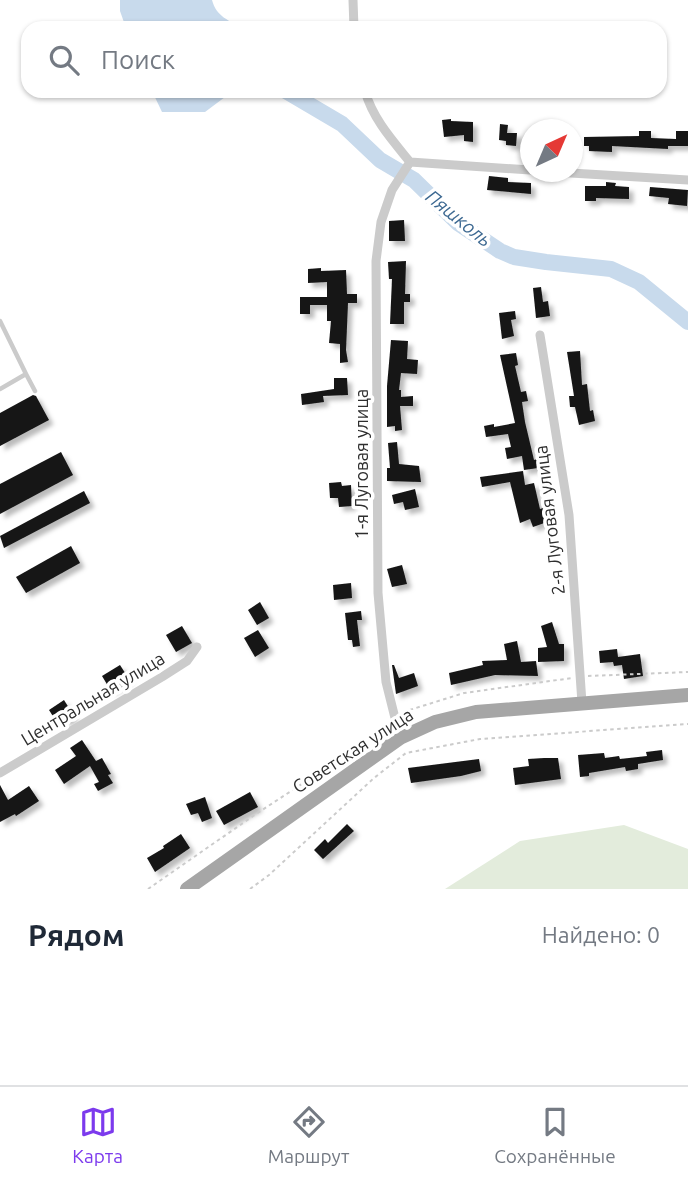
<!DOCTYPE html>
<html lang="ru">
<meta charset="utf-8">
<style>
:root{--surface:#fff;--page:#f2f2f3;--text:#1f2937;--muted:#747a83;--line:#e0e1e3;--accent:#7c3aed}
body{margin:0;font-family:Ubuntu,sans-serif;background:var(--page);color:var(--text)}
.compass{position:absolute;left:520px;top:119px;width:63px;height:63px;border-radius:50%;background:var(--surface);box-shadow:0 2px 5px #0004;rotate:44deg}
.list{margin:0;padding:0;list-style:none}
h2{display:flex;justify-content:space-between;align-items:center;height:91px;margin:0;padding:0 28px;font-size:30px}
h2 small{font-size:23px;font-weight:400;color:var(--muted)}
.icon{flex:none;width:38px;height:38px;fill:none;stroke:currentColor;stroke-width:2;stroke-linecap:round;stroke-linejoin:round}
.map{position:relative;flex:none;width:688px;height:889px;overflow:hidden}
.search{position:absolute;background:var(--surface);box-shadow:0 2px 5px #0004;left:21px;right:21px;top:21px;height:77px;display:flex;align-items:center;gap:18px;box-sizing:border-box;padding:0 24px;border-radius:21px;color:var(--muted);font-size:26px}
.sheet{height:196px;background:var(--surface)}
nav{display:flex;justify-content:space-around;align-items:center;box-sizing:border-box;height:98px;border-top:2px solid var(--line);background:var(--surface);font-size:19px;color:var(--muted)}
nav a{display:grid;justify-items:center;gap:4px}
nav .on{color:var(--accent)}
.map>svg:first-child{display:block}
.green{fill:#e3ecdc}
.water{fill:#c8daec}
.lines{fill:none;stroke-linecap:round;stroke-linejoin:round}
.river{stroke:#c8daec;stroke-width:16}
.building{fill:#151515;filter:url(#shadow)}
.path{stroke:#cbcbcb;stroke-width:2;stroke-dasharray:3.5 3.5;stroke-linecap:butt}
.service{stroke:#cbcbcb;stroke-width:4.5}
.minor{stroke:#cbcbcb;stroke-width:9}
.primary{stroke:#a6a6a6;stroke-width:14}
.labels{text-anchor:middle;stroke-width:7;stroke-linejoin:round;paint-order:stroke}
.street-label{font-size:18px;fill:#2e2e2e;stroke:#fff}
.water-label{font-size:19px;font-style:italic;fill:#3c6891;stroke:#fff}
</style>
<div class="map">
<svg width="688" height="889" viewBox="0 0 688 889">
<defs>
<filter id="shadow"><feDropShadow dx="4.5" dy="4.5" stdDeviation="2" flood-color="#0004"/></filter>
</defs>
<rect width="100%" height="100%" fill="#fff"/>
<path class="green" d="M624,825L688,849V889H445L520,841Z"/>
<path class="water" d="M120,0H212C216,16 229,21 243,28H126L120,11Z
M152,91H233L205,112H162Z"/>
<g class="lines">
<path class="river" d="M286,91L342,124L380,160L414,180L458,223L500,251L514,257L546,262L611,269L639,282L688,322"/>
</g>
<path class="building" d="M451,119V121L473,122V142L464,141V135L444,137L442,120Z
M500,124L508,125L507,133H517L516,146L506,145V141L499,140Z
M639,131H651V138L676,139V131H688V146H668V149L612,146V152L589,151V146H584V137L639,136Z
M489,176L508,178V182L531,183V194L487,190Z
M606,182L616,183L615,186L629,187V199L596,198V201H585V186H606Z
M650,187L688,190L687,206L668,204L669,198L649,196Z
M404,220L405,241H389V221Z
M406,261L405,294H410V302H404V324H390L392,279H389L388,262Z
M321,268V271L346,270L347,294H357V303H348L346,350L348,362L340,363V344L329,343L331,321H327V305H310V314H300V297H327V282L308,283V269Z
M541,287L543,302L548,301L550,316L536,318L533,288Z
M515,311L516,319L511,320L514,336L502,339L499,313Z
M391,340L408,341L407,359L418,360L417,374L401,373L399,390H401V397L413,396V406H400L402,430L395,431V426L387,427V386Z
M580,351L582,385L587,384L590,411L593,410L595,421L579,425L575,407H570L569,396H574L567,352Z
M516,353L518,365L515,366L521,392L526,391L528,401L522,402L525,422L534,460L537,459L538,468L524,470L522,456L507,459L505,448L511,447L508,434L486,437L484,426L494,424V427L515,423L500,355Z
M334,378H347L348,395L323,396L324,402L302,405L301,394L334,389Z
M33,395L36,396L49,420L0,446V413Z
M397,442L399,464L419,466L421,482L387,481V468H390L388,443Z
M61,452L73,475L0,514V484Z
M523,471L525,485L534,483L540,509L546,507L550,521L533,527L530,519L520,523L510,482L482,487L480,477Z
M341,482L342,486L351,485L352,506L339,507L338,498H330L329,483Z
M415,489L419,507L405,510L403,502L394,504L392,495Z
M84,491L90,503L4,548L0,536Z
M71,546L80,563L26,593L16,577Z
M402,565L407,584L392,587L387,569Z
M351,583L352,598L334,600L333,585Z
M260,602L269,618L257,625L248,610Z
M361,611L362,620H357L360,646L353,647L352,640H348L345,613Z
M552,622L559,644H564V661L538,662V648L547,647L541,626Z
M182,626L192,643L176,652L166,635Z
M258,630L269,648L255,657L244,638Z
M517,641L521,662L536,661L538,676L495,675L451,685L449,673L483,665L482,661L507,660L504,644Z
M617,649L618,657L640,654L643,676L624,679L622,665L614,666L613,662L600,663L599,651Z
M120,665L129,679L111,691L102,676Z
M392,665H394L399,678L414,673L418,686L396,694Z
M64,700L74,716L66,722L63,717L56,721L49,710Z
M82,740L96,761L102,758L111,774L108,775L113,783L98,791L94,784L99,782L90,766L64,784L55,770L76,756L70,748Z
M662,750L663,760L638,764V769L626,771L625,767L589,773V776L580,777L578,755L604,753L605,758L619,756L620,759L647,756L646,752Z
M544,758H558L561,779L515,785L513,768L529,766L528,759Z
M479,759L481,771L461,776L411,783L408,768Z
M0,785L8,800L29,786L39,801L16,816L15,814L0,822Z
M250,792L258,807L224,825L216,811Z
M205,797L212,818L202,822L198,813L191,815L186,804Z
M347,824L354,831L323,859L314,850L325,839L328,843Z
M181,834L190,848L155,872L147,858L164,848L163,846Z"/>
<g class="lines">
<path class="path" d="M588,676L688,672
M403,712L464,693L572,678
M148,889L253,816L389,727
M250,889L269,875L374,778L406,753L480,739L688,724"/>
<path class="service" d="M0,321L26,374L0,389
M26,374L35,391"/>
<path class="minor" d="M353,0L354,28
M365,91C373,119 392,140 410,162
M410,162L530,170
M554,172L688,180
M540,335L569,515L582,703
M400,738L386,682L378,593L376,261L381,222L392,190L410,162
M0,773L162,677L187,661L197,647"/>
<path class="primary" d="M187,889L400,738L435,722L476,712L688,695"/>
</g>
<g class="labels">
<g class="street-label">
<text transform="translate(362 464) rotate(-90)" y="6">1-я Луговая улица</text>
<text transform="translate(550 520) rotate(-97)" y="6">2-я Луговая улица</text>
<text transform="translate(93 699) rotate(-31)" y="6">Центральная улица</text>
<text transform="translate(353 751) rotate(-33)" y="6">Советская улица</text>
</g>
<g class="water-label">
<text transform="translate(459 218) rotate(39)" y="7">Пяшколь</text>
</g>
</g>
</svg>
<svg class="compass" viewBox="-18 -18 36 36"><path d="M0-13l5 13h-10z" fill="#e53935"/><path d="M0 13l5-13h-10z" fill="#747a83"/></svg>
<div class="search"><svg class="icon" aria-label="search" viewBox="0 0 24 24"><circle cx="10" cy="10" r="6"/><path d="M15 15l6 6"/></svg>Поиск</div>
</div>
<section class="sheet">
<h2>Рядом<small>Найдено: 0</small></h2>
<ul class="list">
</ul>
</section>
<nav>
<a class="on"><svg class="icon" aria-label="map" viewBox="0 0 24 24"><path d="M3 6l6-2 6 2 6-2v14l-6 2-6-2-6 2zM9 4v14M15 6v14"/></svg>Карта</a>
<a><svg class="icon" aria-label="directions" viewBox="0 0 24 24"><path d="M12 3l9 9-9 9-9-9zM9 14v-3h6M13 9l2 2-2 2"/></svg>Маршрут</a>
<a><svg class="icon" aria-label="saved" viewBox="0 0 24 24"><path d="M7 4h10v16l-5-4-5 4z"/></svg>Сохранённые</a>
</nav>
